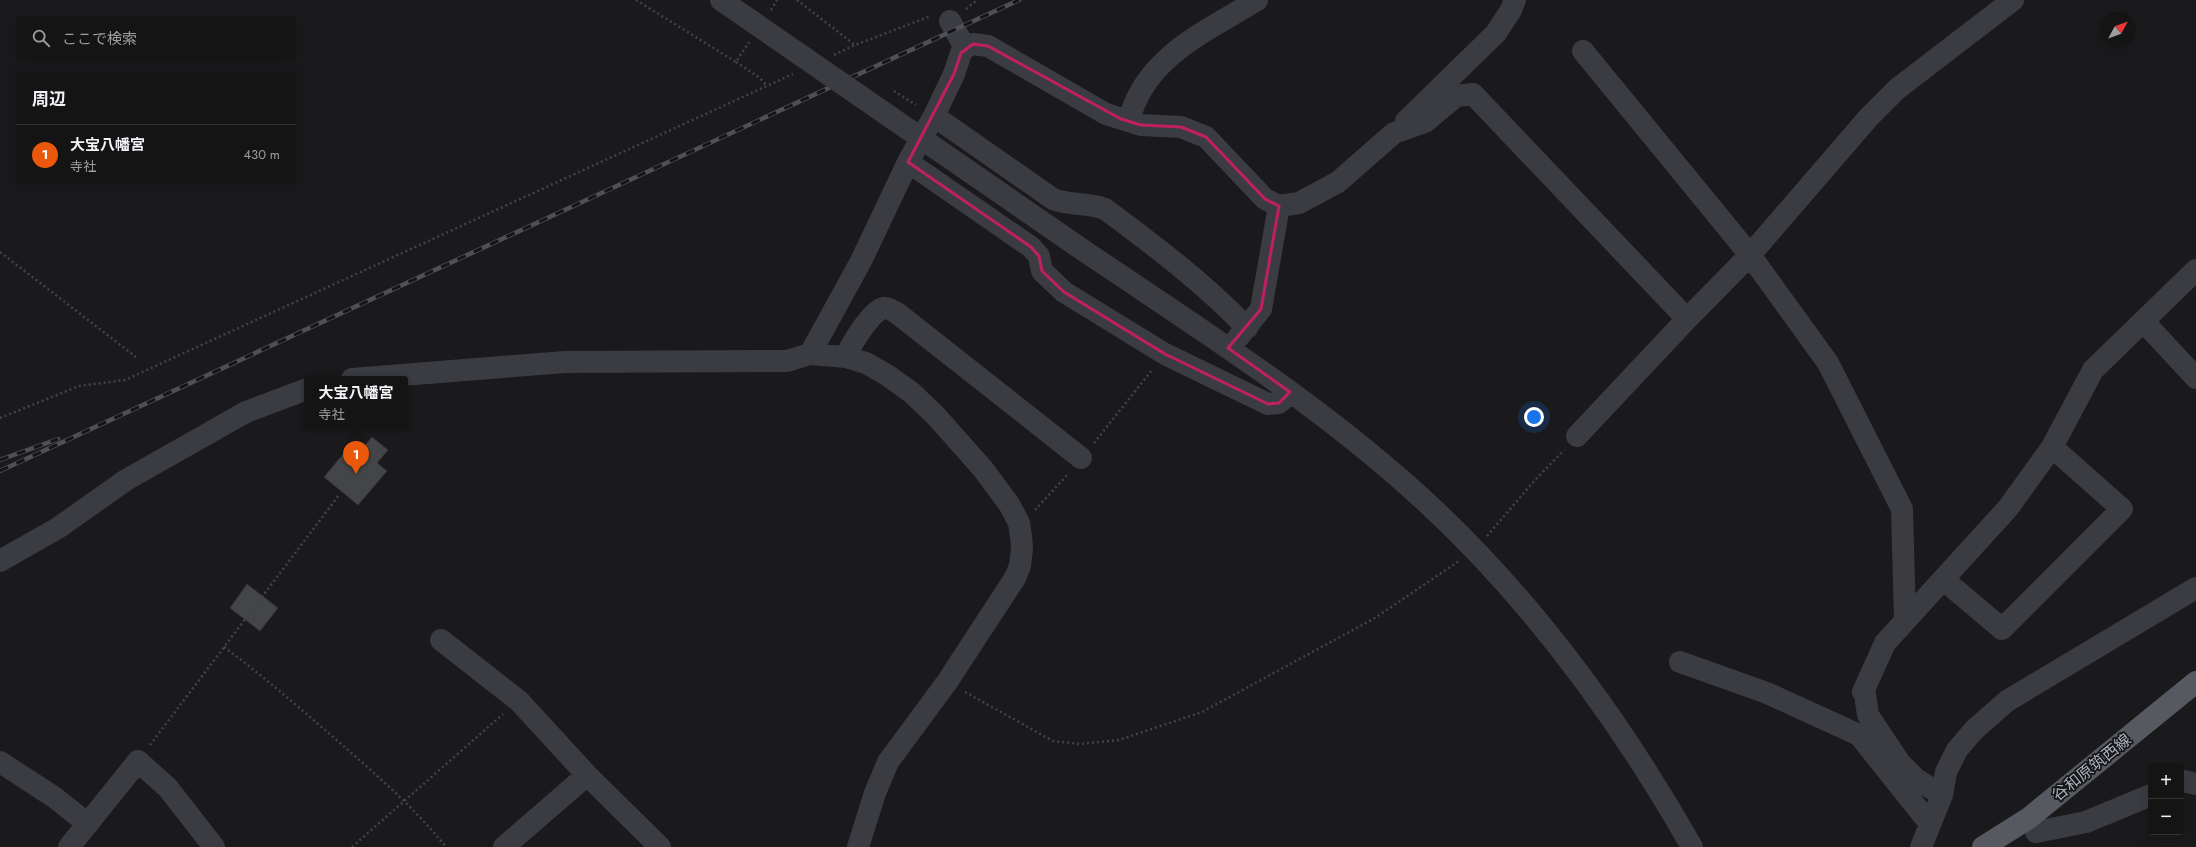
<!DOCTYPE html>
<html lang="ja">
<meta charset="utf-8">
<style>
:root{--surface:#141415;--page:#1d1d1e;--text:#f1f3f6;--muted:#9d9ea0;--line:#333334;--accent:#ea580c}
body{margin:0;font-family:Jost,"Noto Sans JP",sans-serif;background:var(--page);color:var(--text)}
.controls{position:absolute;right:12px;bottom:12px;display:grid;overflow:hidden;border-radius:4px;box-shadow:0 4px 16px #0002}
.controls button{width:36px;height:36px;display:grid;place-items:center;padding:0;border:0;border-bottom:1px solid var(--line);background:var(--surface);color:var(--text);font:20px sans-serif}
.compass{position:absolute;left:2100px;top:12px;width:36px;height:36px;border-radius:50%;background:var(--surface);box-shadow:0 4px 16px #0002;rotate:49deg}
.you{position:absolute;left:1534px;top:417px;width:14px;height:14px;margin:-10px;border:3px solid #fff;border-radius:50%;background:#1a73e8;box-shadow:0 0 0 6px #1a73e833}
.badge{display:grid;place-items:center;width:26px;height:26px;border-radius:50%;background:var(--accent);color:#fff;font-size:13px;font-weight:700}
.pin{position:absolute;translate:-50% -33px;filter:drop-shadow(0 1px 2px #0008)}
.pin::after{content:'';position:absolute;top:21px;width:14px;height:12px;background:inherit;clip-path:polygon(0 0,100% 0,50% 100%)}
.popup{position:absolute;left:304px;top:376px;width:104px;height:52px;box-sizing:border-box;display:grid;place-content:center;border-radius:4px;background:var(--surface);filter:drop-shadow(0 1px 3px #0005);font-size:13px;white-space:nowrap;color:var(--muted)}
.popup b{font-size:15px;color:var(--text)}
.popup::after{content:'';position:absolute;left:50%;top:100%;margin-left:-8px;border:8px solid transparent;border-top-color:var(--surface)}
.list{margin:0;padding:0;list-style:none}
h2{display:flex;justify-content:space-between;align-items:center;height:52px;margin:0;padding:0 16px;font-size:17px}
h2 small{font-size:13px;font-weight:400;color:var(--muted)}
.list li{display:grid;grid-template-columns:26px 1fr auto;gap:12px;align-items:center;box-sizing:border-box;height:60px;padding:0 16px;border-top:1px solid var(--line)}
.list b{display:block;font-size:15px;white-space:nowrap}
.list p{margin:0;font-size:13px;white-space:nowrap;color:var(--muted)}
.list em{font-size:13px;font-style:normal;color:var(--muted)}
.icon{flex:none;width:22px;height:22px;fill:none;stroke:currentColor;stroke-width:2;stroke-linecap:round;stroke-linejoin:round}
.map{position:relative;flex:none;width:2196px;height:847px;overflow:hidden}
.search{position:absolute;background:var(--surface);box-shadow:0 4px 16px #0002;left:16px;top:16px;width:280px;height:44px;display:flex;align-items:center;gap:10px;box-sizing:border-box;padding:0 14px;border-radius:4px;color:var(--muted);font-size:15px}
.panel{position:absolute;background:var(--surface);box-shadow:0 4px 16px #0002;left:16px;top:72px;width:280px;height:112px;border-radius:4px}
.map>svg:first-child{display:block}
.building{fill:#444549;stroke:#343438}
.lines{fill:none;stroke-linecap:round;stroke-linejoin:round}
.path{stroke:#414348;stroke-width:2.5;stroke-dasharray:2 3;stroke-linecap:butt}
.minor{stroke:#3b3c41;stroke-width:22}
.major{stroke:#575960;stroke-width:22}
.rail-casing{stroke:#4e5056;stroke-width:4.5}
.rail{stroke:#151517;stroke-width:3;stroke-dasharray:9;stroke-linecap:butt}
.minor-bridge{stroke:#3b3c41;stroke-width:22}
.marked{fill:none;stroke:#c12060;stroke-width:3;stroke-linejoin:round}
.labels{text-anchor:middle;stroke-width:3.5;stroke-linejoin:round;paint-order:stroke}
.street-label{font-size:16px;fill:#adb1bc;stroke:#151517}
</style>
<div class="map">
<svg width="2196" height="847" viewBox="0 0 2196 847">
<rect width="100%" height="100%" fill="#1a1a1c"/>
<path class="building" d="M372,437L388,450L377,463L387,471L358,505L324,477L354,441L363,448Z
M247,584L278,608L260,631L230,608Z"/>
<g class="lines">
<path class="path" d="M636,0L736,62L749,42
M797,0L855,45L931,16
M966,9L977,0
M771,10L777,0
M834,55L855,45
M736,62L760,78L767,86
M894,91L916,105
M0,252L136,357
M0,418L79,386L125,380L793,74
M1094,443L1152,370
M1035,510L1069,473
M1487,536L1535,480L1564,450
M224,647C262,675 297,706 332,736C372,771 413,806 446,847
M965,692L1053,741L1080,744L1119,740L1202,712L1375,618L1459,561
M150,745L339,495
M352,847L503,714"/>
<path class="minor" d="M950,21L965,48
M1583,51L1750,255L1828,363L1902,509L1905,620
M934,116L1053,199C1071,206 1087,202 1105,209C1155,246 1204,283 1247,328
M1129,121C1144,57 1206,32 1257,0
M1406,121L1496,33L1511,10L1515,0
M908,162L1031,247L1039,256L1042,271L1064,292L1165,354L1268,404L1279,403L1290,392
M1077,246C1192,324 1312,399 1416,493C1527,593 1618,717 1692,847
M2144,322L2196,378
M1237,339L1261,309L1279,206
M810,354L861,261L908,162L934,116L954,74L961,53L965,48L973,44L988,46L1106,114L1141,125L1181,127L1206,137L1265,199L1279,206L1299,203L1338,182L1394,133L1425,122L1456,96L1473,94L1687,319
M846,357C849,347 872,310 883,308C887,307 893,311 897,313L1081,458
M352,379L565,362L787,361L810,354L846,357L866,363L887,375L912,393L936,416L983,469L1009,504L1019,523L1021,536L1022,549L1020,566L1015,578L947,682L888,762L875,793L858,847
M1577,436L1687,319L1750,255L1869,117L1897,89L2013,0
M0,561L58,528L126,480L246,412L307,389
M1944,580L2002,629L2122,509L2052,447
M441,640L519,701L587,775L660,847
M1680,662L1767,693L1859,735L1930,824
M0,762L54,797L88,824
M2181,782L2184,781L2196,784
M1942,795L1916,779L1900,763L1868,715L1865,694L1863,692L1885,643L2008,508L2052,447L2093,370L2196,270
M2036,832L2086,822L2151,795
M69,847L138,761L168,788L214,847
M504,847L587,775
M1921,847L1942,795L1946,772L1957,750L1974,730L2007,701L2196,588"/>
<path class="major" d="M1983,847L2029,818L2196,682"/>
<defs>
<path id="rail" d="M0,460L58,439
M0,471L1019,0"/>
</defs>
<use href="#rail" class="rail-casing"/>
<use href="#rail" class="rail"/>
<path class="minor-bridge" d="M721,0L1077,246"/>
</g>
<path class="marked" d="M973,44L988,46L1121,119L1141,125L1181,127L1206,137L1265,199L1279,206L1261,309L1228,348L1290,392L1279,403L1268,404L1165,354L1064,292L1042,271L1039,256L1031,247L908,162L954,74L961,53Z"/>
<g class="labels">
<g class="street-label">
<text transform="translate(2091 767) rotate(-39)" y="6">谷和原筑西線</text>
</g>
</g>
</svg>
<div class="controls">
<button>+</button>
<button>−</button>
</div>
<svg class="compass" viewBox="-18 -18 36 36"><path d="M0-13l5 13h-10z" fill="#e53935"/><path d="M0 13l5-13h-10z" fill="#9d9ea0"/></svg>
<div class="you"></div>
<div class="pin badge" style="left:356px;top:474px">1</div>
<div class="popup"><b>大宝八幡宮</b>寺社</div>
<div class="search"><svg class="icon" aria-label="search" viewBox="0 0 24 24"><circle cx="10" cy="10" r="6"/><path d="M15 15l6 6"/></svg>ここで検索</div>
<section class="panel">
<h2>周辺<small></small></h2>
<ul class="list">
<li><span class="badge">1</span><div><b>大宝八幡宮</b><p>寺社</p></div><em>430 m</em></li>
</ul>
</section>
</div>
